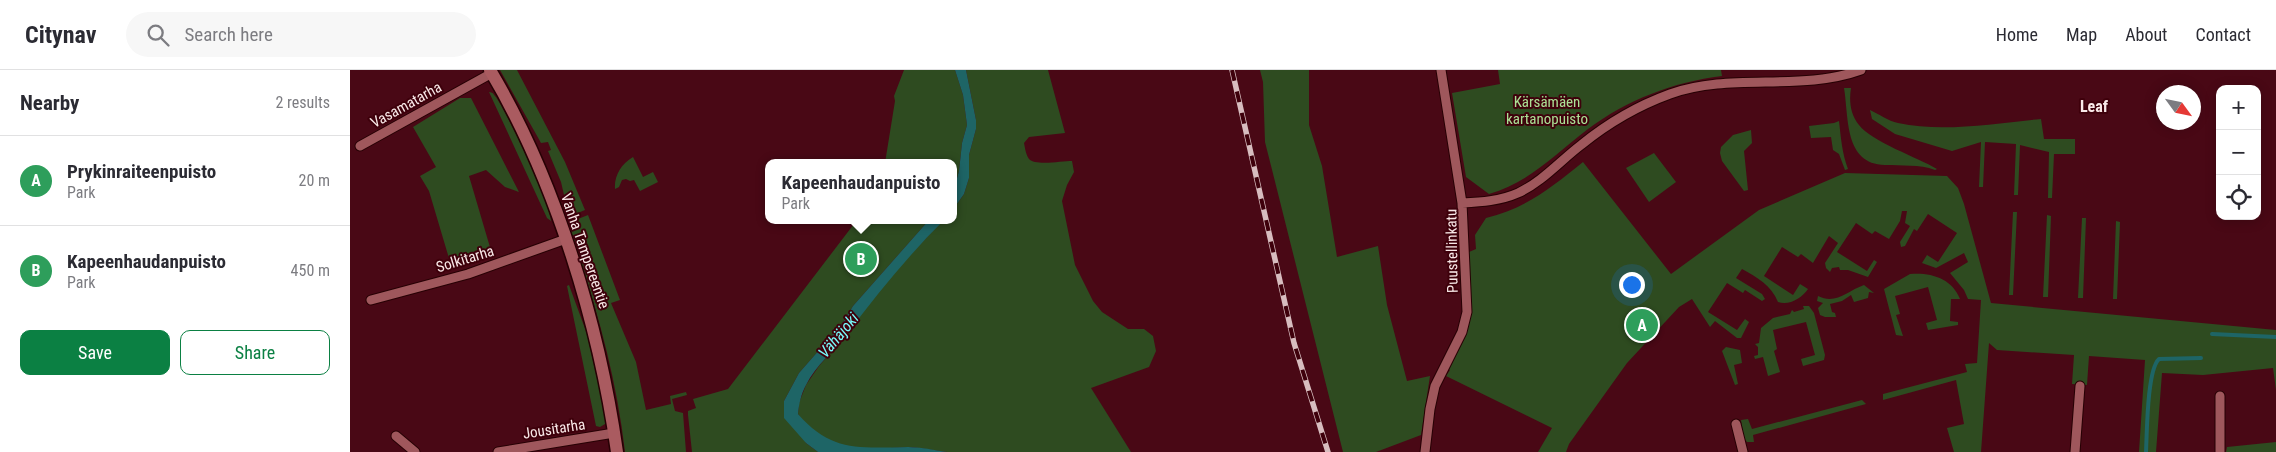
<!DOCTYPE html>
<meta charset="utf-8">
<style>
:root{--surface:#fff;--page:#f7f7f7;--text:#2b2b33;--muted:#7c7c81;--line:#e1e1e2;--accent:#0b8043}
body{margin:0;font-family:"Roboto Condensed",sans-serif;background:var(--page);color:var(--text)}
.controls{position:absolute;right:15px;top:15px;display:grid;overflow:hidden;border-radius:10px;box-shadow:0 2px 12px #0003}
.controls button{width:45px;height:45px;display:grid;place-items:center;padding:0;border:0;border-bottom:1px solid var(--line);background:var(--surface);color:var(--text);font:25px sans-serif}
.compass{position:absolute;left:1806px;top:15px;width:45px;height:45px;border-radius:50%;background:var(--surface);box-shadow:0 2px 12px #0003;rotate:123deg}
.you{position:absolute;left:1281px;top:214px;width:18px;height:18px;margin:-12px;border:4px solid #fff;border-radius:50%;background:#1a73e8;box-shadow:0 0 0 8px #1a73e833}
.badge{display:grid;place-items:center;width:32px;height:32px;border-radius:50%;background:var(--accent);color:#fff;font-size:16px;font-weight:700}
.pin{position:absolute;translate:-50% -50%;border:2px solid #fff;box-shadow:0 1px 5px #0006}
.popup{position:absolute;left:415px;top:89px;width:192px;height:65px;box-sizing:border-box;display:grid;place-content:center;border-radius:10px;background:var(--surface);filter:drop-shadow(0 1px 4px #0005);font-size:16px;white-space:nowrap;color:var(--muted)}
.popup b{font-size:19px;color:var(--text)}
.popup::after{content:'';position:absolute;left:50%;top:100%;margin-left:-10px;border:10px solid transparent;border-top-color:var(--surface)}
.list{margin:0;padding:0;list-style:none}
h2{display:flex;justify-content:space-between;align-items:center;height:65px;margin:0;padding:0 20px;font-size:21px}
h2 small{font-size:16px;font-weight:400;color:var(--muted)}
.list li{display:grid;grid-template-columns:32px 1fr auto;gap:15px;align-items:center;box-sizing:border-box;height:90px;padding:0 20px;border-top:1px solid var(--line)}
.list b{display:block;font-size:19px;white-space:nowrap}
.list p{margin:0;font-size:16px;white-space:nowrap;color:var(--muted)}
.list em{font-size:16px;font-style:normal;color:var(--muted)}
.actions{display:flex;gap:10px;padding:15px 20px}
.actions a{flex:1;padding:11px 0;border:1px solid var(--accent);border-radius:10px;text-align:center;font-size:18px;color:var(--accent)}
.actions .main{background:var(--accent);color:#fff}
.icon{flex:none;width:28px;height:28px;fill:none;stroke:currentColor;stroke-width:2;stroke-linecap:round;stroke-linejoin:round}
.map{position:relative;flex:none;width:1926px;height:382px;overflow:hidden}
header{display:flex;align-items:center;gap:30px;box-sizing:border-box;height:70px;padding:0 25px;background:var(--surface);border-bottom:1px solid var(--line)}
header strong{font-size:24px}
nav{display:flex;gap:28px;margin-inline-start:auto;font-size:18px}
.search{width:350px;height:45px;background:var(--page);display:flex;align-items:center;gap:12px;box-sizing:border-box;padding:0 18px;border-radius:28px;color:var(--muted);font-size:19px}
main{display:flex}
aside{flex:1;background:var(--surface)}
.map>svg:first-child{display:block}
.green{fill:#2e4b20}
.water{fill:#1e6566}
.lines{fill:none;stroke-linecap:round;stroke-linejoin:round}
.stream{stroke:#1e6566;stroke-width:4}
.minor-casing{stroke:#270004;stroke-width:11}
.secondary-casing{stroke:#270004;stroke-width:15}
.minor{stroke:#9f575c;stroke-width:9}
.secondary{stroke:#aa5b60;stroke-width:12}
.rail-casing{stroke:#d7bdbf;stroke-width:5.5}
.rail{stroke:#3e000b;stroke-width:4;stroke-dasharray:11;stroke-linecap:butt}
.labels{text-anchor:middle;stroke-width:4;stroke-linejoin:round;paint-order:stroke}
.park-label{font-size:15px;fill:#abe095;stroke:#3e000b}
.street-label{font-size:15px;fill:#f9e8e8;stroke:#3e000b}
.neighbourhood-label{font-size:16px;font-weight:bold;fill:#f9e8e8;stroke:#3e000b}
.water-label{font-size:16px;font-style:italic;fill:#79fbfd;stroke:#3e000b}
</style>
<header>
<strong>Citynav</strong>
<div class="search"><svg class="icon" aria-label="search" viewBox="0 0 24 24"><circle cx="10" cy="10" r="6"/><path d="M15 15l6 6"/></svg>Search here</div>
<nav><a>Home</a><a>Map</a><a>About</a><a>Contact</a></nav>
</header>
<main>
<aside>
<h2>Nearby<small>2 results</small></h2>
<ul class="list">
<li><span class="badge" style="background:#2e9e5b">A</span><div><b>Prykinraiteenpuisto</b><p>Park</p></div><em>20 m</em></li>
<li><span class="badge" style="background:#2e9e5b">B</span><div><b>Kapeenhaudanpuisto</b><p>Park</p></div><em>450 m</em></li>
</ul>
<div class="actions"><a class="main">Save</a><a>Share</a></div>
</aside>
<div class="map">
<svg width="1926" height="382" viewBox="0 0 1926 382">
<rect width="100%" height="100%" fill="#490815"/>
<path class="green" d="M150,0H167L215,92L235,140L223,145L218,142L211,112L198,81L201,80L198,72L191,73Z
M554,0H605L613,25L617,55L612,73L609,101L604,119V93H535L545,31L544,26Z
M616,0H698L715,63L679,67L674,73C675,78 676,85 679,89C685,96 712,91 722,91L724,102L717,115L712,131L725,195L743,231L752,242L778,259H794L803,266L806,281L799,297L741,318L781,382H597L562,377L499,380L476,373L460,361L448,344L449,333L456,315L469,296L497,264L511,243L549,197L593,150H604V138L614,124L619,108V85L626,59V50Z
M910,0H959V55L972,96L987,187L1028,176L1037,235L1057,311L1080,306L1071,365L1026,382H993L915,72L913,12Z
M1148,0H1371L1372,6C1323,12 1277,30 1238,59C1205,84 1179,113 1139,124L1116,107L1102,23L1150,14Z
M1494,18H1501C1499,30 1500,44 1509,55C1522,72 1567,87 1587,99L1585,100C1569,94 1552,96 1535,95C1494,94 1499,48 1494,18Z
M139,22C143,23 142,22 145,26C156,39 202,138 201,151L197,148Z
M110,28H121L169,122L155,117L136,100L119,106L142,184L101,195L79,121L70,106L86,97L63,57Z
M1520,40C1529,44 1538,51 1548,53C1594,63 1645,53 1691,49L1694,69H1725V84H1704L1702,128H1698L1699,82L1670,75L1668,125H1664L1666,74L1635,72L1633,117H1629L1631,72L1602,81L1545,64L1522,49Z
M1489,51C1491,68 1492,83 1498,99L1495,100L1489,84L1483,80L1481,67L1461,68L1459,56L1484,53Z
M1401,60L1402,73L1394,81L1398,120L1394,121L1372,91L1370,83L1371,77L1383,65Z
M1304,83L1326,112L1299,132L1276,98Z
M283,87L293,107L303,102L308,112L290,121L284,110L280,111L276,109L272,110L269,117L265,119C264,106 271,94 283,87Z
M1233,92L1321,204L1409,140L1495,103L1597,106L1608,118L1614,134L1641,233L1926,260V320L1923,298L1853,305L1812,303L1806,382H1789L1795,290L1739,286L1737,315L1722,314L1724,285L1647,280L1639,273L1631,382H1604L1597,358L1614,354L1606,310L1533,330V324L1617,302L1615,294L1627,293L1631,230L1618,229L1614,220L1600,203L1618,192L1614,183L1586,198L1572,193L1577,185L1588,192L1607,163L1578,144L1567,161L1564,159L1555,176L1551,177L1550,172L1560,156L1555,153L1557,141H1552L1550,151L1539,169L1525,161L1522,164L1506,153L1487,182L1517,201L1524,190L1527,192L1518,207L1498,200H1490L1489,197L1482,198L1480,202L1476,198L1475,193L1488,173L1479,166L1463,193L1451,184L1448,187L1432,177L1414,206L1443,225L1450,214L1458,219C1452,228 1439,236 1428,232C1421,215 1408,208 1392,199L1386,208L1412,224L1415,229L1412,231L1395,220L1393,223L1377,213L1358,242L1387,260L1395,249L1399,252L1391,268H1387L1365,251L1360,257L1342,229L1329,237L1277,293L1219,374L1216,382H1188L1202,358L1096,306L1100,300L1098,299L1118,256L1120,214L1119,182L1126,179L1125,165L1136,148C1175,139 1202,117 1233,92Z
M1663,142H1667L1663,225H1659Z
M238,145L270,230L261,233L286,292L296,340L321,334L320,326L336,322L337,325L322,329L325,341L333,343L336,382H275C266,303 244,228 218,153Z
M1697,145L1701,146L1698,227H1693Z
M1732,148H1736L1733,228H1728Z
M507,150H579L503,236L492,254L449,303L434,331L456,373L468,382H342L338,345V341L346,338L343,329L378,319Z
M1766,151L1770,152L1767,229H1763Z
M1560,204C1580,202 1602,208 1610,229H1601L1600,251L1608,252V255L1578,260L1576,253L1587,250L1578,217L1545,226L1550,244L1546,245L1553,266L1546,265L1534,219Z
M219,215L237,264L256,348L255,354L250,357L246,356L217,216Z
M1514,215L1524,223L1519,222L1518,228L1504,232L1501,225L1492,231L1480,234L1482,242L1485,243L1486,247H1475L1470,245L1468,238L1473,233L1467,231L1468,226C1486,235 1497,221 1514,215Z
M1453,236H1459L1464,243L1475,285L1474,290L1453,296L1451,289L1465,285L1456,252L1423,260L1427,279L1424,281L1430,302L1418,306L1413,287L1405,289L1404,286L1408,285V277L1405,274L1409,273L1411,258L1423,248L1440,244L1442,240L1444,242L1454,239Z
M1376,277L1390,280L1392,293L1384,295L1388,314L1385,315L1372,281Z
M1512,330L1516,334L1403,365L1404,372H1397L1394,368L1391,350L1398,349L1402,359Z
M1926,372V382H1876L1877,377Z"/>
<path class="water" d="M605,0H616L626,50V59L619,85V108L614,124L604,138V119L609,101L612,73L617,55L613,25Z
M579,150H594C558,186 527,224 497,264C484,281 466,295 456,315C451,324 449,334 448,344C481,382 509,378 558,377C571,377 584,380 597,382H468L456,373L434,348V331L449,303L492,254L503,236Z"/>
<g class="lines">
<path class="stream" d="M1862,264L1926,267
M1796,382C1797,363 1797,300 1809,289L1851,288"/>
<defs>
<path id="minor" d="M1091,0L1112,133
M10,76L142,3
M21,230L118,204L216,169
M1386,354L1393,382
M46,366L65,382
M148,382L264,363
M1075,382L1080,339L1085,316L1112,262L1117,242L1112,133C1131,132 1150,131 1168,123C1192,112 1210,91 1231,75C1258,53 1287,36 1320,24C1381,2 1450,22 1511,0
M1725,382L1730,316
M1870,382V326"/>
<path id="secondary" d="M140,0C206,111 249,255 267,382"/>
</defs>
<use href="#minor" class="minor-casing"/>
<use href="#secondary" class="secondary-casing"/>
<use href="#minor" class="minor"/>
<use href="#secondary" class="secondary"/>
<defs>
<path id="rail" d="M882,0L944,273L978,382"/>
</defs>
<use href="#rail" class="rail-casing"/>
<use href="#rail" class="rail"/>
</g>
<g class="labels">
<g class="park-label">
<text x="1197" y="37">Kärsämäen<tspan x="1197" dy="17">kartanopuisto</tspan></text>
</g>
<g class="street-label">
<text transform="translate(56 35) rotate(-29)" y="5">Vasamatarha</text>
<text transform="translate(235 181) rotate(71)" y="5">Vanha Tampereentie</text>
<text transform="translate(1102 181) rotate(-91)" y="5">Puustellinkatu</text>
<text transform="translate(115 189) rotate(-17)" y="5">Solkitarha</text>
<text transform="translate(204 359) rotate(-9)" y="5">Jousitarha</text>
</g>
<g class="neighbourhood-label">
<text x="1744" y="42">Leaf</text>
</g>
<g class="water-label">
<text transform="translate(488 265) rotate(-50)" y="6">Vähäjoki</text>
</g>
</g>
</svg>
<div class="controls">
<button>+</button>
<button>−</button>
<button><svg class="icon" aria-label="locate" viewBox="0 0 24 24"><circle cx="12" cy="12" r="6"/><path d="M12 2v4M12 18v4M2 12h4M18 12h4"/></svg></button>
</div>
<svg class="compass" viewBox="-18 -18 36 36"><path d="M0-13l5 13h-10z" fill="#e53935"/><path d="M0 13l5-13h-10z" fill="#7c7c81"/></svg>
<div class="you"></div>
<div class="pin badge" style="left:1292px;top:255px;background:#2e9e5b">A</div>
<div class="pin badge" style="left:511px;top:189px;background:#2e9e5b">B</div>
<div class="popup"><b>Kapeenhaudanpuisto</b>Park</div>
</div>
</main>
